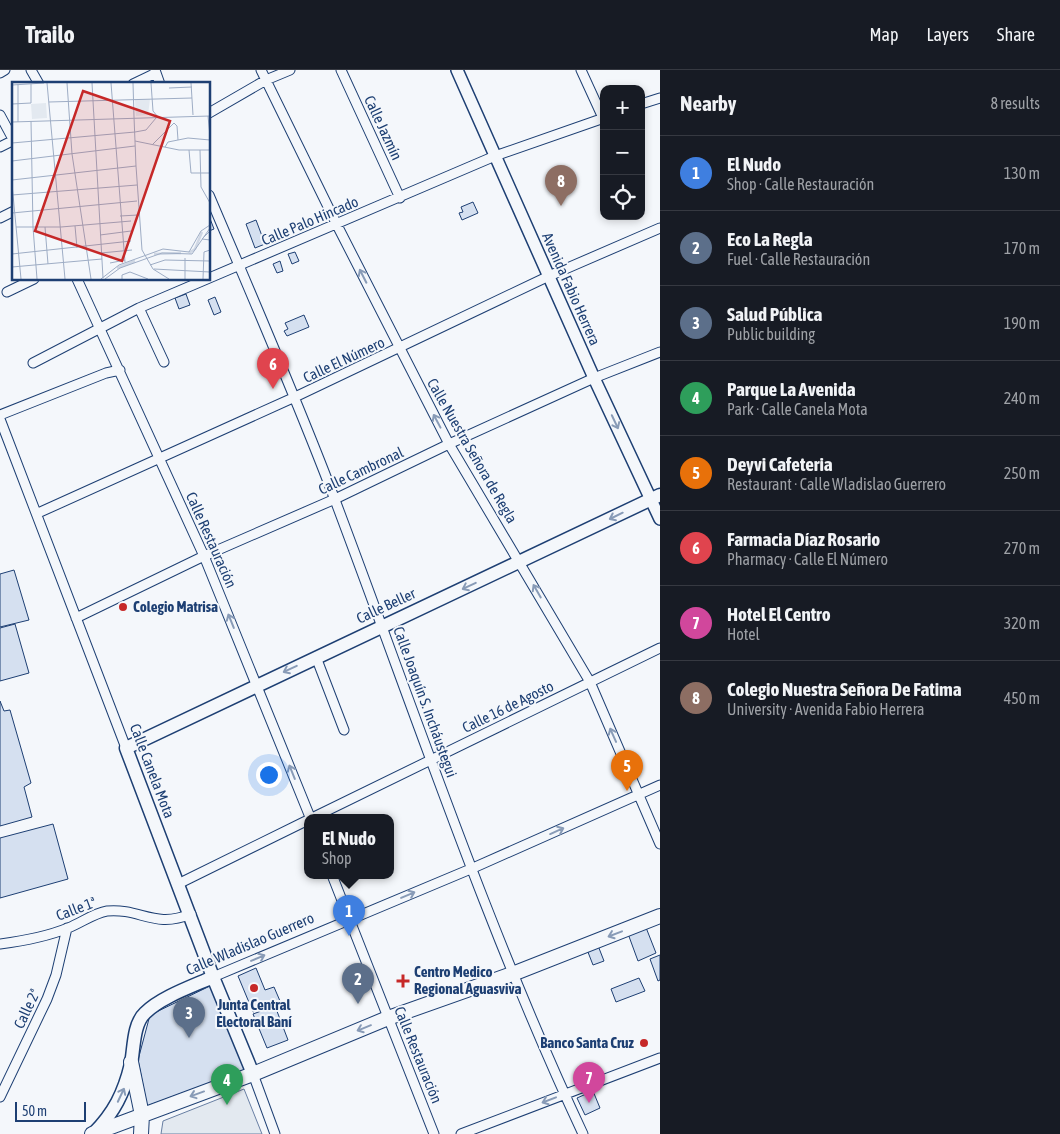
<!DOCTYPE html>
<meta charset="utf-8">
<style>
:root{--surface:#171b24;--page:#20242c;--text:#f1f3f6;--muted:#9ea1a6;--line:#363941;--accent:#c62828}
body{margin:0;font-family:"Asap Condensed",sans-serif;background:var(--page);color:var(--text)}
.controls{position:absolute;right:15px;top:15px;display:grid;overflow:hidden;border-radius:10px;box-shadow:0 2px 8px #0003}
.controls button{width:45px;height:45px;display:grid;place-items:center;padding:0;border:0;border-bottom:1px solid var(--line);background:var(--surface);color:var(--text);font:25px sans-serif}
.scale{position:absolute;left:15px;bottom:12px;width:71px;box-sizing:border-box;padding-left:5px;border:2px solid #1d3f73;border-top:0;font-size:14px;line-height:18px;white-space:nowrap;color:#1d3f73;-webkit-text-stroke:4px #f4f7fb;paint-order:stroke}
.you{position:absolute;left:268px;top:704px;width:18px;height:18px;margin:-12px;border:4px solid #fff;border-radius:50%;background:#1a73e8;box-shadow:0 0 0 8px #1a73e833}
.badge{display:grid;place-items:center;width:32px;height:32px;border-radius:50%;background:var(--accent);color:#fff;font-size:16px;font-weight:700}
.pin{position:absolute;translate:-50% -41px;filter:drop-shadow(0 1px 2px #0008)}
.pin::after{content:'';position:absolute;top:26px;width:18px;height:15px;background:inherit;clip-path:polygon(0 0,100% 0,50% 100%)}
.popup{position:absolute;left:304px;top:744px;width:90px;height:65px;box-sizing:border-box;display:grid;place-content:center;border-radius:10px;background:var(--surface);filter:drop-shadow(0 1px 4px #0005);font-size:16px;white-space:nowrap;color:var(--muted)}
.popup b{font-size:19px;color:var(--text)}
.popup::after{content:'';position:absolute;left:50%;top:100%;margin-left:-10px;border:10px solid transparent;border-top-color:var(--surface)}
.list{margin:0;padding:0;list-style:none}
h2{display:flex;justify-content:space-between;align-items:center;height:65px;margin:0;padding:0 20px;font-size:21px}
h2 small{font-size:16px;font-weight:400;color:var(--muted)}
.list li{display:grid;grid-template-columns:32px 1fr auto;gap:15px;align-items:center;box-sizing:border-box;height:75px;padding:0 20px;border-top:1px solid var(--line)}
.list b{display:block;font-size:19px;white-space:nowrap}
.list p{margin:0;font-size:16px;white-space:nowrap;color:var(--muted)}
.list em{font-size:16px;font-style:normal;color:var(--muted)}
.icon{flex:none;width:28px;height:28px;fill:none;stroke:currentColor;stroke-width:2;stroke-linecap:round;stroke-linejoin:round}
.map{position:relative;flex:none;width:660px;height:1064px;overflow:hidden}
header{display:flex;align-items:center;gap:30px;box-sizing:border-box;height:70px;padding:0 25px;background:var(--surface);border-bottom:1px solid var(--line)}
header strong{font-size:24px}
nav{display:flex;gap:28px;margin-inline-start:auto;font-size:18px}
main{display:flex}
aside{flex:1;background:var(--surface)}
.map>svg:first-child{display:block}
.green{fill:#e3e9f0;stroke:#687fa3}
.building{fill:#d5e0f0;stroke:#1d3f73}
.lines{fill:none;stroke-linecap:round;stroke-linejoin:round}
.minor-casing{stroke:#1d3f73;stroke-width:11}
.tertiary-casing{stroke:#1d3f73;stroke-width:14}
.secondary-casing{stroke:#1d3f73;stroke-width:15}
.primary-casing{stroke:#1d3f73;stroke-width:16}
.minor{stroke:#f4f7fb;stroke-width:9}
.tertiary{stroke:#f4f7fb;stroke-width:11}
.secondary{stroke:#f4f7fb;stroke-width:12}
.primary{stroke:#f4f7fb;stroke-width:14}
.oneway{stroke:#889bb7}
.poi-dot{fill:#c62828;stroke:#f4f7fb;stroke-width:2}
.labels{text-anchor:middle;stroke-width:4;stroke-linejoin:round;paint-order:stroke}
.street-label{font-size:15px;fill:#1d3f73;stroke:#f4f7fb}
.poi-label{font-size:15px;font-weight:bold;fill:#1d3f73;stroke:#f4f7fb;text-anchor:start}
.inset-river{fill:none;stroke:#cfd7e4;stroke-width:2.5}
.inset-road{fill:none;stroke:#9eadc5;stroke-width:1}
.view{fill:#c62828;fill-opacity:0.15;stroke:#c62828;stroke-width:2.5}
.inset-edge{fill:none;stroke:#1d3f73;stroke-width:2.5}
</style>
<header>
<strong>Trailo</strong>
<nav><a>Map</a><a>Layers</a><a>Share</a></nav>
</header>
<main>
<div class="map">
<svg width="660" height="1064" viewBox="0 0 660 1064">
<rect width="100%" height="100%" fill="#f4f7fb"/>
<path class="green" d="M244,1019L262,1064H161L163,1051Z"/>
<path class="building" d="M473,132L478,143L462,150L459,143L463,142L461,137Z
M209,146L214,159L209,161Z
M256,150L265,174L255,178L246,154Z
M295,182L299,191L292,194L288,184Z
M280,191L283,201L277,203L273,194Z
M186,224L190,235L179,239L175,228Z
M215,227L221,242L214,245L208,230Z
M304,245L309,257L287,266L284,261L288,259L285,253Z
M14,500L29,550L0,557V504Z
M15,554L29,603L0,611V558Z
M0,631L4,641L10,640L31,713L24,717L32,747L0,756Z
M53,754L68,809L0,828V768Z
M645,855L656,883L638,891L627,861Z
M597,873L604,891L593,895L586,877Z
M660,885V910L658,911L650,889Z
M256,898L265,920L274,917L280,931L253,942L238,906Z
M639,908L645,921L616,932L611,919Z
M212,915L247,999L147,1036L138,990L150,945Z
M275,936L288,970L267,978L253,944Z
M593,1021L600,1038L585,1045L577,1028Z"/>
<g class="lines">
<defs>
<path id="minor" d="M31,0L39,14
M155,0L160,14
M261,0L337,155L449,374L590,612L660,774
M341,0L400,128
M581,0L603,48
M0,3L5,0
M133,14L156,3
M641,34L660,28
M209,43L266,10L290,0
M0,45L14,71
M0,77L14,70
M209,125C252,226 296,327 335,430C415,642 487,859 583,1064
M0,148L14,141
M77,209L204,486L310,747
M7,222L34,209
M139,238L164,292
M33,293L139,238L495,86L604,48
M0,345L106,303L120,300
M0,349L126,678
M38,443L295,327L549,206L660,158
M76,548L204,486L335,429L449,374L594,308L660,282
M316,587L344,660
M314,747L660,578
M332,805L434,1064
M178,814L308,750
M0,874C23,871 46,867 68,858C81,853 94,843 107,841C141,838 154,859 191,844
M213,907L473,798L660,715
M253,1004L275,1064
M0,1027L47,929L56,905L67,858
M461,1064L660,988"/>
<path id="tertiary" d="M457,0L594,308L660,449"/>
<path id="secondary" d="M253,1004L213,907L126,678L660,425
M93,1064C114,1043 124,1023 131,994C134,979 133,954 145,943C161,927 193,916 213,907"/>
<path id="primary" d="M131,992L142,1045L141,1064
M92,1064L253,1004L388,948L515,903L660,846"/>
</defs>
<use href="#minor" class="minor-casing"/>
<use href="#tertiary" class="tertiary-casing"/>
<use href="#secondary" class="secondary-casing"/>
<use href="#primary" class="primary-casing"/>
<use href="#minor" class="minor"/>
<use href="#tertiary" class="tertiary"/>
<use href="#secondary" class="secondary"/>
<use href="#primary" class="primary"/>
</g>
<defs><path id="oneway-shaft" d="M-6 0H5M1.5-3L5.5 0L1.5 3" fill="none" stroke-width="1.6" stroke-linecap="round" stroke-linejoin="round" transform="scale(1.25)"/></defs>
<g class="oneway">
<use href="#oneway-shaft" transform="translate(363 206) rotate(-117)"/>
<use href="#oneway-shaft" transform="translate(437 351) rotate(-118)"/>
<use href="#oneway-shaft" transform="translate(615 352) rotate(65)"/>
<use href="#oneway-shaft" transform="translate(616 446) rotate(154)"/>
<use href="#oneway-shaft" transform="translate(469 516) rotate(155)"/>
<use href="#oneway-shaft" transform="translate(537 521) rotate(-120)"/>
<use href="#oneway-shaft" transform="translate(231 551) rotate(-112)"/>
<use href="#oneway-shaft" transform="translate(290 599) rotate(155)"/>
<use href="#oneway-shaft" transform="translate(613 665) rotate(-114)"/>
<use href="#oneway-shaft" transform="translate(292 702) rotate(-112)"/>
<use href="#oneway-shaft" transform="translate(557 761) rotate(-24)"/>
<use href="#oneway-shaft" transform="translate(408 825) rotate(-23)"/>
<use href="#oneway-shaft" transform="translate(615 864) rotate(159)"/>
<use href="#oneway-shaft" transform="translate(258 888) rotate(-23)"/>
<use href="#oneway-shaft" transform="translate(364 958) rotate(158)"/>
<use href="#oneway-shaft" transform="translate(197 1024) rotate(160)"/>
<use href="#oneway-shaft" transform="translate(121 1025) rotate(-65)"/>
<use href="#oneway-shaft" transform="translate(549 1030) rotate(159)"/>
</g>
<g class="poi-dot">
<circle cx="123" cy="537" r="5"/>
<path d="M400.5 903.5h5v5h5v5h-5v5h-5v-5h-5v-5h5z"/>
<circle cx="254" cy="918" r="5"/>
<circle cx="644" cy="973" r="5"/>
</g>
<g class="labels">
<g class="street-label">
<text transform="translate(383 58) rotate(65)" y="5">Calle Jazmín</text>
<text transform="translate(310 151) rotate(-23)" y="5">Calle Palo Hincado</text>
<text transform="translate(571 219) rotate(66)" y="5">Avenida Fabio Herrera</text>
<text transform="translate(344 290) rotate(-25)" y="5">Calle El Número</text>
<text transform="translate(472 381) rotate(60)" y="5">Calle Nuestra Señora de Regla</text>
<text transform="translate(361 401) rotate(-25)" y="5">Calle Cambronal</text>
<text transform="translate(211 470) rotate(66)" y="5">Calle Restauración</text>
<text transform="translate(386 536) rotate(-25)" y="5">Calle Beller</text>
<text transform="translate(425 632) rotate(70)" y="5">Calle Joaquín S. Incháustegui</text>
<text transform="translate(508 637) rotate(-26)" y="5">Calle 16 de Agosto</text>
<text transform="translate(152 701) rotate(69)" y="5">Calle Canela Mota</text>
<text transform="translate(76 839) rotate(-21)" y="5">Calle 1ª</text>
<text transform="translate(250 874) rotate(-23)" y="5">Calle Wladislao Guerrero</text>
<text transform="translate(27 939) rotate(-65)" y="5">Calle 2ª</text>
<text transform="translate(418 985) rotate(68)" y="5">Calle Restauración</text>
</g>
<g class="poi-label">
<text x="133" y="542">Colegio Matrisa</text>
<text x="414" y="907">Centro Medico<tspan x="414" dy="17">Regional Aguasviva</tspan></text>
<text x="254" y="940" text-anchor="middle">Junta Central<tspan x="254" dy="17">Electoral Baní</tspan></text>
<text x="634" y="978" text-anchor="end">Banco Santa Cruz</text>
</g>
</g>
<g transform="translate(12 12)">
<rect width="198" height="198" fill="#f4f7fb"/>
<path d="M138,17L136,33L124,34L123,18ZM34,21L35,36L20,37L19,22Z" fill="#e3e9f0"/>
<path class="inset-river" d="M177,171L183,167L190,150M142,172L169,171M105,186L123,179"/>
<path class="inset-road" d="M35,1L53,197M55,1L60,72L79,197M80,1L91,196M99,1L113,180M121,1L122,35M139,1L141,29L146,35M179,1L181,33M6,2V40M0,3L32,1M157,6L180,5M37,20L180,16M0,22L19,21V2M196,34L198,54M19,39L21,145L25,197M0,40L198,34M123,50L134,48L144,36M123,59L167,68H198M0,61L123,50M140,63L162,41L165,44L166,58M153,65L156,60L176,56L198,58M177,68L179,91H198M188,68L189,105L198,121M0,79L123,64M124,84L130,168L141,187L157,197M0,98L124,84L122,35M0,102L9,197M0,113L125,103M0,131L125,119M108,134L126,133M63,144L65,166M4,145H49L119,139M33,145L36,182M198,149L190,157L198,158M88,153L119,149M89,171L120,168M0,172L119,159M173,176V197M98,181L113,178M138,183L153,178L198,179M0,185L90,177M142,187L198,190M89,197L107,183L151,167L177,170L189,149L198,143M93,197L108,186L150,171L180,172L198,146M110,197V193L118,190L136,197M191,197L192,170L198,168"/>
<path class="view" d="M71,9L158,39L110,179L23,149Z"/>
<rect width="198" height="198" class="inset-edge"/>
</g>
</svg>
<div class="controls">
<button>+</button>
<button>−</button>
<button><svg class="icon" aria-label="locate" viewBox="0 0 24 24"><circle cx="12" cy="12" r="6"/><path d="M12 2v4M12 18v4M2 12h4M18 12h4"/></svg></button>
</div>
<div class="scale">50 m</div>
<div class="you"></div>
<div class="pin badge" style="left:349px;top:866px;background:#3f7fe0">1</div>
<div class="popup"><b>El Nudo</b>Shop</div>
<div class="pin badge" style="left:358px;top:934px;background:#5c6f8a">2</div>
<div class="pin badge" style="left:189px;top:968px;background:#5c6f8a">3</div>
<div class="pin badge" style="left:227px;top:1035px;background:#2e9e5b">4</div>
<div class="pin badge" style="left:627px;top:721px;background:#e8710a">5</div>
<div class="pin badge" style="left:273px;top:319px;background:#e0444e">6</div>
<div class="pin badge" style="left:589px;top:1033px;background:#d1479c">7</div>
<div class="pin badge" style="left:561px;top:136px;background:#8d6e63">8</div>
</div>
<aside>
<h2>Nearby<small>8 results</small></h2>
<ul class="list">
<li><span class="badge" style="background:#3f7fe0">1</span><div><b>El Nudo</b><p>Shop · Calle Restauración</p></div><em>130 m</em></li>
<li><span class="badge" style="background:#5c6f8a">2</span><div><b>Eco La Regla</b><p>Fuel · Calle Restauración</p></div><em>170 m</em></li>
<li><span class="badge" style="background:#5c6f8a">3</span><div><b>Salud Pública</b><p>Public building</p></div><em>190 m</em></li>
<li><span class="badge" style="background:#2e9e5b">4</span><div><b>Parque La Avenida</b><p>Park · Calle Canela Mota</p></div><em>240 m</em></li>
<li><span class="badge" style="background:#e8710a">5</span><div><b>Deyvi Cafeteria</b><p>Restaurant · Calle Wladislao Guerrero</p></div><em>250 m</em></li>
<li><span class="badge" style="background:#e0444e">6</span><div><b>Farmacia Díaz Rosario</b><p>Pharmacy · Calle El Número</p></div><em>270 m</em></li>
<li><span class="badge" style="background:#d1479c">7</span><div><b>Hotel El Centro</b><p>Hotel</p></div><em>320 m</em></li>
<li><span class="badge" style="background:#8d6e63">8</span><div><b>Colegio Nuestra Señora De Fatima</b><p>University · Avenida Fabio Herrera</p></div><em>450 m</em></li>
</ul>
</aside>
</main>
